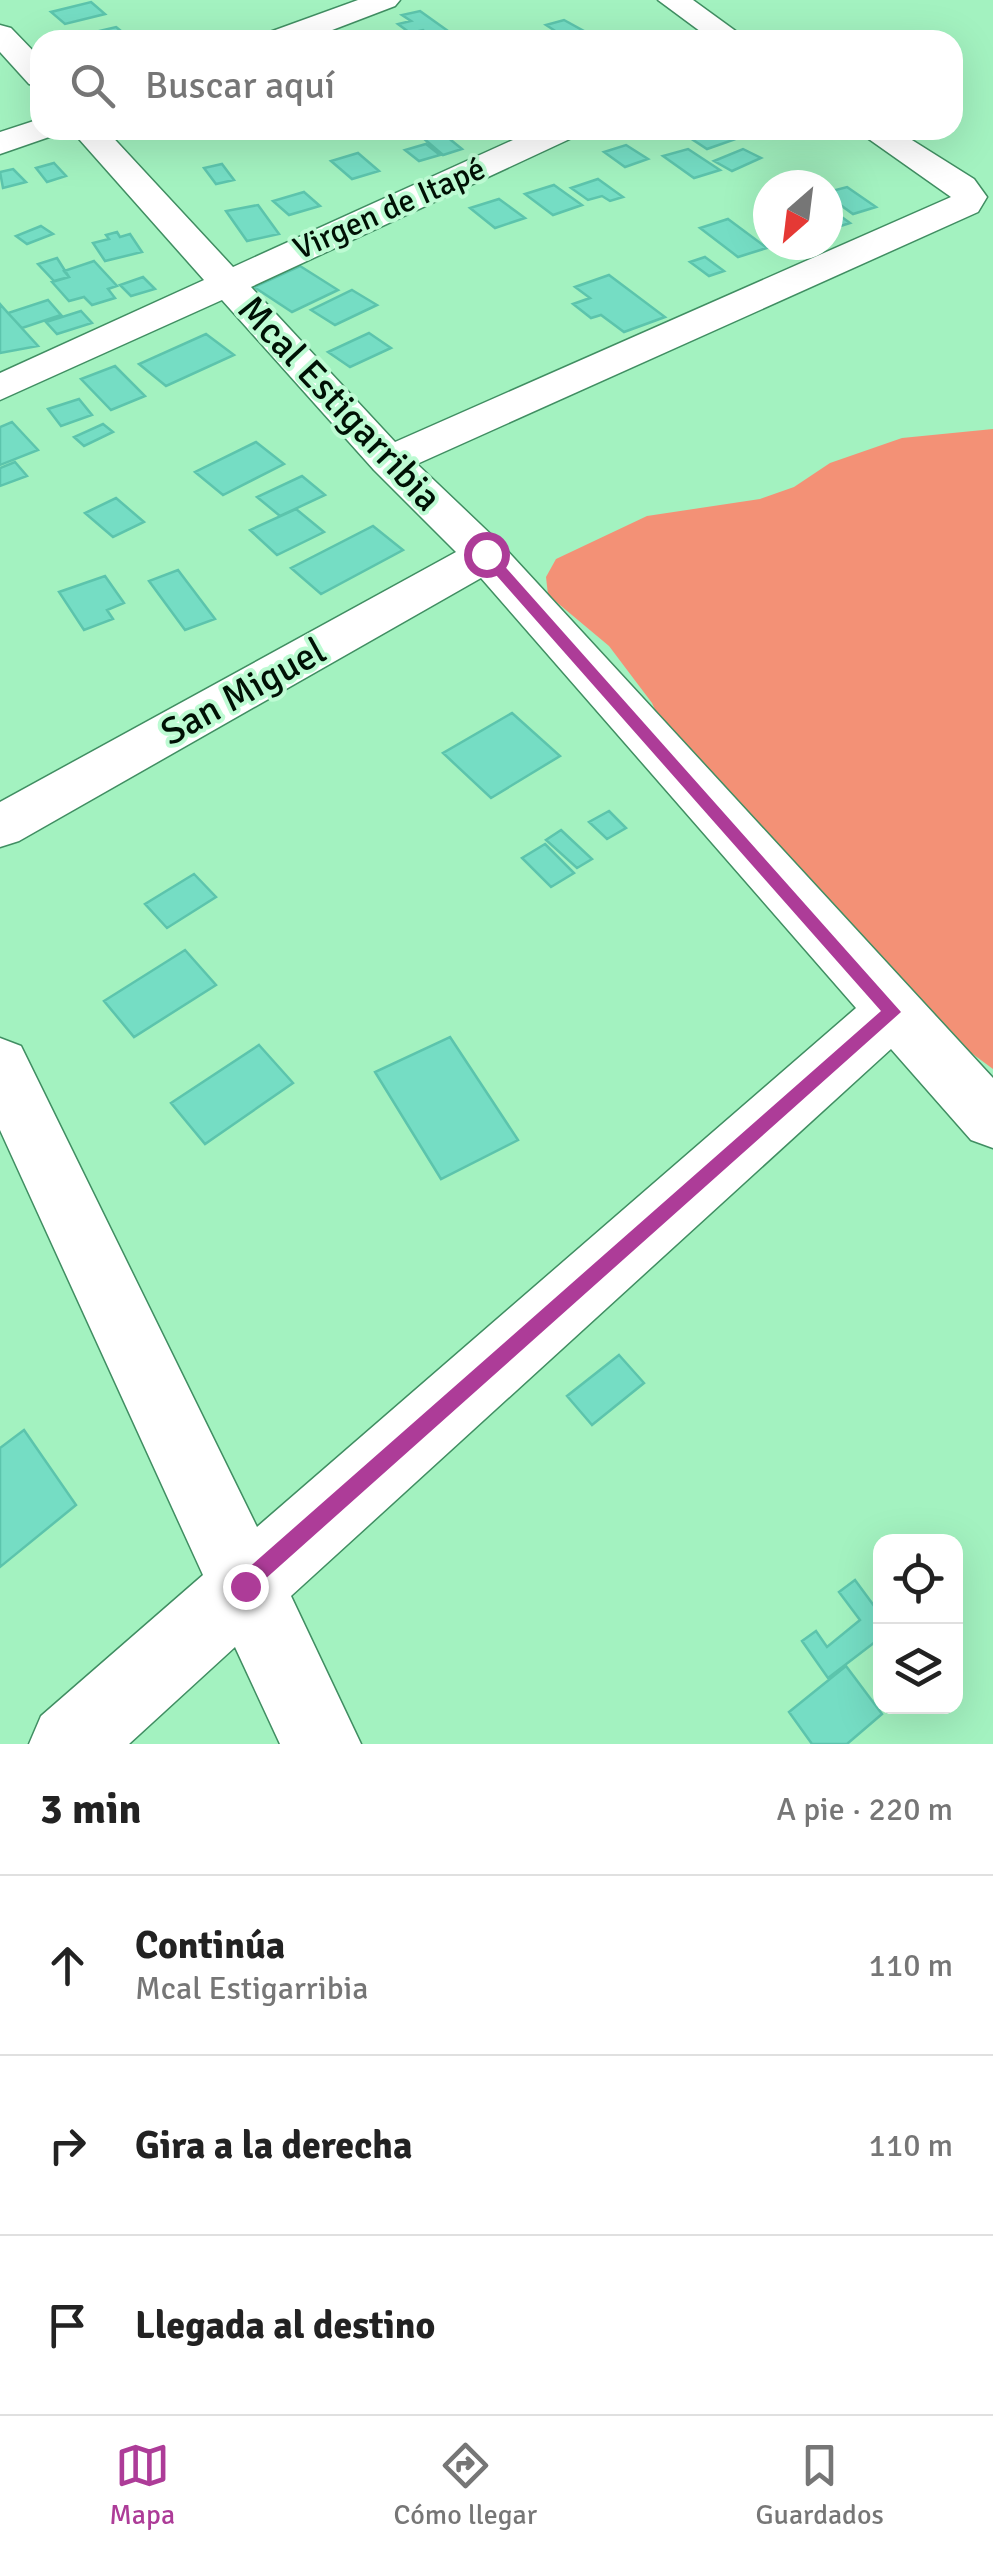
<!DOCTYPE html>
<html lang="es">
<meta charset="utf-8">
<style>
:root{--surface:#fff;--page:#f6f6f6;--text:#222;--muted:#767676;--line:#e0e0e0;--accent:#ad3c98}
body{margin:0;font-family:Signika,sans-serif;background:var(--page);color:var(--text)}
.controls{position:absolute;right:30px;bottom:30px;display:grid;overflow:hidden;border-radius:20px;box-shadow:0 10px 40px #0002}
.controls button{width:90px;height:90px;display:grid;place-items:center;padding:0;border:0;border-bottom:2px solid var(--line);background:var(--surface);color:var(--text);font:50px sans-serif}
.compass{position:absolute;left:753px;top:170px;width:90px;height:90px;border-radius:50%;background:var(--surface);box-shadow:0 10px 40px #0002;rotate:208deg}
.stop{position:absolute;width:30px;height:30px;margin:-22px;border:8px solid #ad3c98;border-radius:50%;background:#fff}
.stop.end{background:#ad3c98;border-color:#fff;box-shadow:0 2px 10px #0008}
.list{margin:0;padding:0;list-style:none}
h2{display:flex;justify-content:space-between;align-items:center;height:130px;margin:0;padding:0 40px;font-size:42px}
h2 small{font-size:32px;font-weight:400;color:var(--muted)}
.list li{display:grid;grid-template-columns:65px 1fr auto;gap:30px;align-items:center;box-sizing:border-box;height:180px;padding:0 40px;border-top:2px solid var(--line)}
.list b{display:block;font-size:38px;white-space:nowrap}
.list p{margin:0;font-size:32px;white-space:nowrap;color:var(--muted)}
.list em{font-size:32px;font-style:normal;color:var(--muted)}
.icon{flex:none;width:55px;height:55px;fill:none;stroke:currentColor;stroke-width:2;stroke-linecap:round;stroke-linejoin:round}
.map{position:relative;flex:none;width:993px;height:1744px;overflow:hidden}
.search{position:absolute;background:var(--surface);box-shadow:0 10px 40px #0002;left:30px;right:30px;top:30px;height:110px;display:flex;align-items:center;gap:25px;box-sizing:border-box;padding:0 35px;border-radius:30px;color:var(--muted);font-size:38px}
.sheet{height:670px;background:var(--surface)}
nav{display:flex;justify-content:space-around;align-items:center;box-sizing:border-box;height:140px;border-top:2px solid var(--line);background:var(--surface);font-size:28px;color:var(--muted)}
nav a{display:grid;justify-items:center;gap:5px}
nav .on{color:var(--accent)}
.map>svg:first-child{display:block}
.green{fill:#f39176}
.building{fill:#75ddc4;stroke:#5cc4ac;stroke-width:2.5}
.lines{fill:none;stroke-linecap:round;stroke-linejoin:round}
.minor-casing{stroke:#408e62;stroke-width:3}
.minor{fill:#fff;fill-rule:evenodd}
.route{fill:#ad3c98}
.labels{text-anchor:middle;stroke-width:8;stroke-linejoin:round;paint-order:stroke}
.far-street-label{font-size:32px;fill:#001105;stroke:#bdfbd3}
.street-label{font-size:38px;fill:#001105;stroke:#bdfbd3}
</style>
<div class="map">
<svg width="993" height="1744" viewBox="0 0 993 1744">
<rect width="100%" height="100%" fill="#a3f2c0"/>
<path class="green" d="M993,429V1069L951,1038L682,770L652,703L609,646L548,595L546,577L556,559L647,516L760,499L794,487L830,463L902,438Z"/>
<path class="building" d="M91,2L105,14L65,24L51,12Z
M420,11L448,31L430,36L423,30L410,33L398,24L411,21L402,15Z
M564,20L582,30L563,36L546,25Z
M116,27L132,40H82L78,36Z
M678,130H717L733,140L707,149Z
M441,132L462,149L443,155L422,137Z
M426,144L440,155L419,161L405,150Z
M626,145L648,159L625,167L604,152Z
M688,149L720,170L694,178L663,156Z
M743,149L761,158L732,171L714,161Z
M358,153L379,171L352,179L331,161Z
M54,163L66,176L47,182L36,168Z
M222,164L234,180L216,184L204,168Z
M13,169L26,182L3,188L0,172Z
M598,179L623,197L610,201L602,196L588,200L571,188Z
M554,185L582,205L553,215L525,194Z
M847,187L876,207L853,214L828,196V192Z
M304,192L320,206L289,215L273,201Z
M499,199L525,218L495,228L470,208Z
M258,205L279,234L247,241L226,211Z
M828,207L850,223L828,230Z
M728,219L767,248L738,257L700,228Z
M41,226L53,234L27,244L16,236Z
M117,232L120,237L130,234L142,252L105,261L93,243L109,239L106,235Z
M705,257L724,271L709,276L690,262Z
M57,258L69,277L54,281L38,264Z
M94,261L117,286L108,289L115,298L92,305L84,297L69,301L52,282L69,277L64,271Z
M300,266L338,290L292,312L254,287Z
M609,275L665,317L624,332L601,315L591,318L573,304L590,298L575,287Z
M143,277L155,289L131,296L120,285Z
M352,290L377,305L335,325L311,310Z
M48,300L61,315L22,328L8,313Z
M0,304L8,313L38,346L0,353Z
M81,311L92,323L57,334L46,322Z
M369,333L391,348L350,367L328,352Z
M206,334L234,355L166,386L139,364Z
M115,366L145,396L111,410L81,379Z
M79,399L92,415L61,426L48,409Z
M12,422L38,450L0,465V427Z
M103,424L113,432L84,446L74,437Z
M256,442L284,464L223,495L195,472Z
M15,462L27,476L0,486V468Z
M302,476L325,495L280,516L257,497Z
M116,498L144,522L113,537L85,513Z
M296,509L324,532L277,555L250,530Z
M373,526L403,550L321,594L291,568Z
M178,570L215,619L185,630L149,581Z
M105,576L124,603L107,610L113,619L84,630L59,592Z
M512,713L560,756L491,798L443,753Z
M609,811L626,828L607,839L589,822Z
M561,830L592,859L577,868L546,840Z
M545,844L574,873L551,887L522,858Z
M194,874L216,897L167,928L145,904Z
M185,950L216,985L134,1037L104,1001Z
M450,1037L518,1140L441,1179L375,1072Z
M259,1045L293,1083L205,1144L171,1103Z
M619,1355L644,1383L592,1425L567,1396Z
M24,1430L76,1505L0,1567V1448Z
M855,1580L880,1614V1649L875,1642L828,1678L802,1641L816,1631L827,1647L860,1620L839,1592Z
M846,1666L882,1714L847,1744H812L789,1712Z"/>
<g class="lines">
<defs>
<path id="minor" d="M358,0H400L395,6L306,40H263L267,33Z
M658,0H693L748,40H712Z
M0,25L11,28L40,58V87L29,84L0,52Z
M40,119V130H56L52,136L0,154V132Z
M71,130H106L233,267L535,130H579L574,137L251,287L395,442L951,197L856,130H896L974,179L987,197L978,212L417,464L502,545L993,1078V1148L971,1140L891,1049L291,1596L361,1744H280L235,1647L129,1744H29L41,1716L203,1575L0,1130V1038L21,1046L257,1527L856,1008L481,578L19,841L0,847V802L456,552L374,470L222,300L0,400V373L204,280Z"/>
</defs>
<use href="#minor" class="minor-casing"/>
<use href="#minor" class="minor"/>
</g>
<path class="route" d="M481,551H491L901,1012L245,1597L237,1594L234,1586L237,1578L881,1011L481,558Z"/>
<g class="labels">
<g class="far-street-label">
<text transform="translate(389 208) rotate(-24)" y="11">Virgen de Itapé</text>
</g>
<g class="street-label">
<text transform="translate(340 403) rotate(47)" y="13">Mcal Estigarribia</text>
<text transform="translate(243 691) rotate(-29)" y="13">San Miguel</text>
</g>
</g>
</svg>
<div class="controls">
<button><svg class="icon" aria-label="locate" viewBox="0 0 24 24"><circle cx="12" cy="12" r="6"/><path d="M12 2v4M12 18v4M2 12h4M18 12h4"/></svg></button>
<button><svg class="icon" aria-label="layers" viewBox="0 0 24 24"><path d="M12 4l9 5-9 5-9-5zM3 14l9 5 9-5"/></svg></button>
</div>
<svg class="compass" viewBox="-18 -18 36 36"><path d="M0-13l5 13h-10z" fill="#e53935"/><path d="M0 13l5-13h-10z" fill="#767676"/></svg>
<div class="stop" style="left:486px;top:554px"></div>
<div class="stop end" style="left:245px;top:1586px"></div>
<div class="search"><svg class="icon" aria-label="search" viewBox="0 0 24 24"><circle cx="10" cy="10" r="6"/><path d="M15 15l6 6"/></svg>Buscar aquí</div>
</div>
<section class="sheet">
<h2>3 min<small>A pie · 220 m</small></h2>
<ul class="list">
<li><svg class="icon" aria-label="ahead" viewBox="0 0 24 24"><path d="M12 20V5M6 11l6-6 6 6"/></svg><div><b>Continúa</b><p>Mcal Estigarribia</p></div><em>110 m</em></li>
<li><svg class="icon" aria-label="right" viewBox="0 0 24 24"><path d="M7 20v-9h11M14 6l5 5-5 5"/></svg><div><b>Gira a la derecha</b></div><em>110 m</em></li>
<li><svg class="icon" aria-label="arrive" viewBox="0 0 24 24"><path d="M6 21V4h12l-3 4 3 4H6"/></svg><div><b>Llegada al destino</b></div></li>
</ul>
</section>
<nav>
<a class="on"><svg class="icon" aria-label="map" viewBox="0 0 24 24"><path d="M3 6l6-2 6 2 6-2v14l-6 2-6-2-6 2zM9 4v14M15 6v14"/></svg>Mapa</a>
<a><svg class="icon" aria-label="directions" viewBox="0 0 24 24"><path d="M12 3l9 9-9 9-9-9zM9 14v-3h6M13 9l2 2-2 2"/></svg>Cómo llegar</a>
<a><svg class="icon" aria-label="saved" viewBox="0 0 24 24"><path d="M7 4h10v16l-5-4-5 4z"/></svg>Guardados</a>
</nav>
